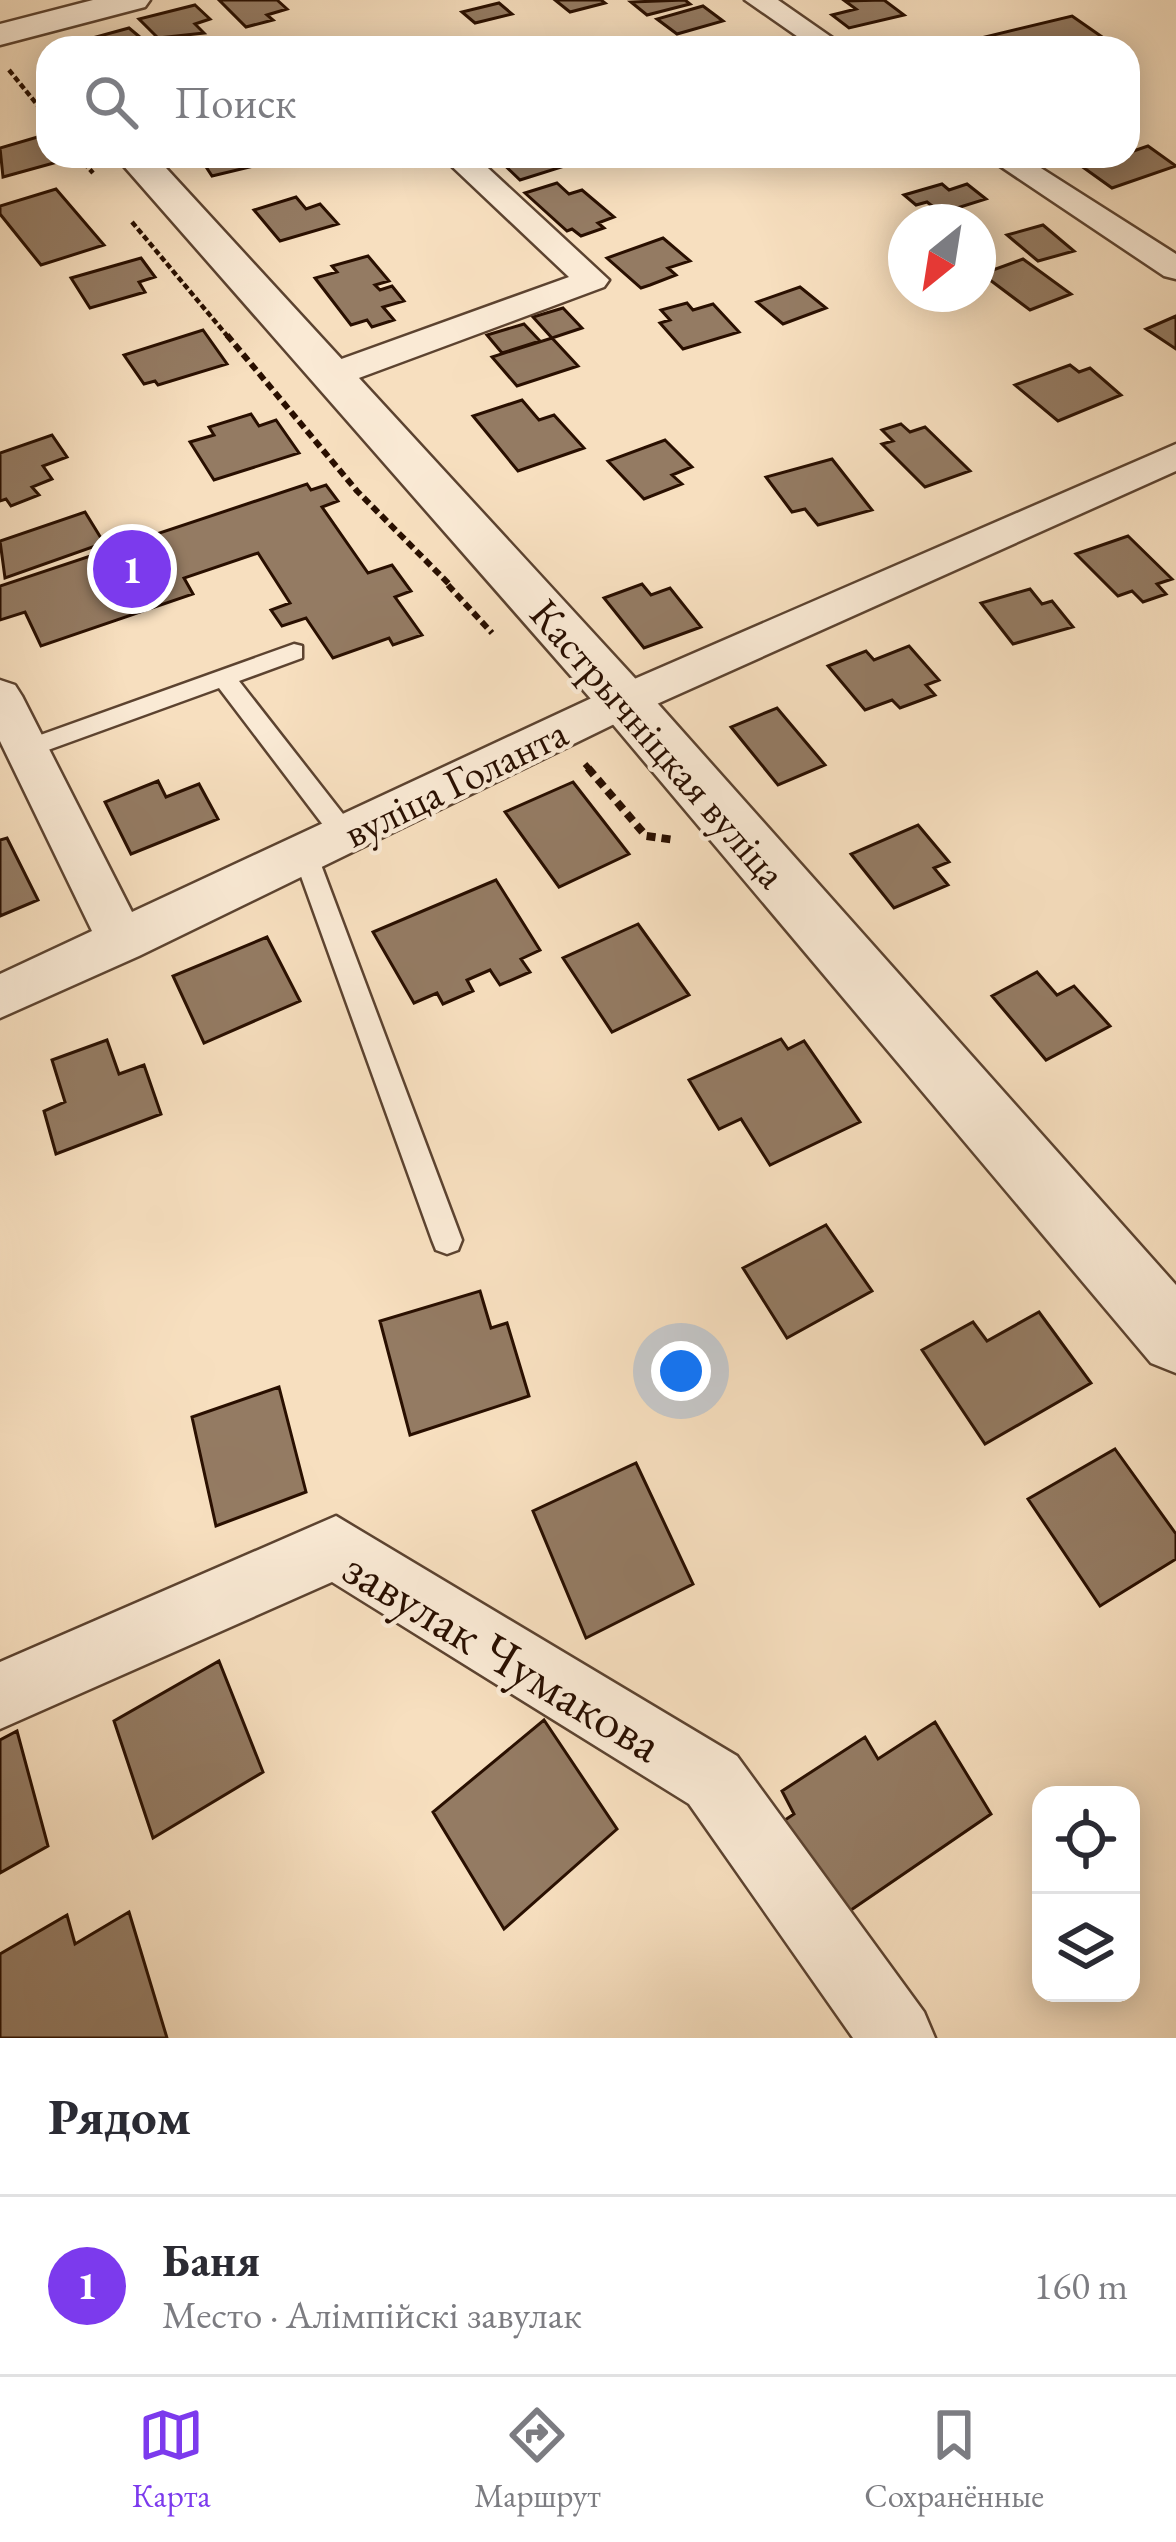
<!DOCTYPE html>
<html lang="ru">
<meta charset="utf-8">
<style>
:root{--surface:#fff;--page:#f7f7f7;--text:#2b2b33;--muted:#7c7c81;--line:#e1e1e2;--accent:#7c3aed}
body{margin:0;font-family:"EB Garamond",serif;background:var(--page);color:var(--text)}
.controls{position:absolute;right:36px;bottom:36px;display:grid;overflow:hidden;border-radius:24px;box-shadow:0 6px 30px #0003}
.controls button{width:108px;height:108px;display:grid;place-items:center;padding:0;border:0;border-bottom:3px solid var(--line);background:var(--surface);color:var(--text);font:60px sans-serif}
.compass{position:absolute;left:888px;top:204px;width:108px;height:108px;border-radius:50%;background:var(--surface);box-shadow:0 6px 30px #0003;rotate:210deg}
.you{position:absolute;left:681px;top:1371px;width:42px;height:42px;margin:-30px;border:9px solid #fff;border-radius:50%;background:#1a73e8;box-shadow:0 0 0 18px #1a73e833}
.badge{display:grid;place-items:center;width:78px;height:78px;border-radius:50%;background:var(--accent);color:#fff;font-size:39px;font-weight:700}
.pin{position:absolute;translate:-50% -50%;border:6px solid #fff;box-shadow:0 3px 12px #0006}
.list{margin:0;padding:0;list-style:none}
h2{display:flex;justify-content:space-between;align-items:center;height:156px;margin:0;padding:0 48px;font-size:51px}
h2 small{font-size:39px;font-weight:400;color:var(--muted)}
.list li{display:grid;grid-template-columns:78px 1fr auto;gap:36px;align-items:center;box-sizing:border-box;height:180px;padding:0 48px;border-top:3px solid var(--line)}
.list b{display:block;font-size:45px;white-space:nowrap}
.list p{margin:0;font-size:39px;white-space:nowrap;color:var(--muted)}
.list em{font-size:39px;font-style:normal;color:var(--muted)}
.icon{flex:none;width:66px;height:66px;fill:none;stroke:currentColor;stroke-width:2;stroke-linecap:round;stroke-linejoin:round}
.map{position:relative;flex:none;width:1176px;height:2038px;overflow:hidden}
.search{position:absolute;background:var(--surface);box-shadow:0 6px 30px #0003;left:36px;right:36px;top:36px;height:132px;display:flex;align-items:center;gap:30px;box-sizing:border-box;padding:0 42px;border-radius:36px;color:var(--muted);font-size:45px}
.sheet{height:336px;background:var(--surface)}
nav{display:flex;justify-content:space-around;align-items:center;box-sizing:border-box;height:168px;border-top:3px solid var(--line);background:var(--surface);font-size:33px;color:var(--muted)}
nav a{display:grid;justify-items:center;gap:6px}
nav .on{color:var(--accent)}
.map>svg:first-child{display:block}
.building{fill:#947b63;stroke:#290f00;stroke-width:3}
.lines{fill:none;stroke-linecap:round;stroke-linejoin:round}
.service-casing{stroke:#5c4330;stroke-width:5}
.minor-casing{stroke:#5c4330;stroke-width:5}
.tertiary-casing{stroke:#5c4330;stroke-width:5}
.path-far2{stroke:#290f00;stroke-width:4.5;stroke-dasharray:6 3;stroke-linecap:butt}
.path-far1{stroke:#290f00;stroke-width:6;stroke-dasharray:8 4.5;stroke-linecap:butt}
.path{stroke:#290f00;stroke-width:8;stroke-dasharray:9 6;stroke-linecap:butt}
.service{fill:#faead5;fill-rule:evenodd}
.minor{fill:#faead5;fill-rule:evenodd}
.tertiary{fill:#faead5;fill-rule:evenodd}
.labels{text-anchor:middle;stroke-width:9;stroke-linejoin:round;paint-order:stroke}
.street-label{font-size:42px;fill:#290f00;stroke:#faead5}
.near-street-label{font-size:51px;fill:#290f00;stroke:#faead5}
</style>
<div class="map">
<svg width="1176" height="2038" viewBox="0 0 1176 2038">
<rect width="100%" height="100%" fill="#f7dfbf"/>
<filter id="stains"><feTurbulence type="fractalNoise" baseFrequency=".00167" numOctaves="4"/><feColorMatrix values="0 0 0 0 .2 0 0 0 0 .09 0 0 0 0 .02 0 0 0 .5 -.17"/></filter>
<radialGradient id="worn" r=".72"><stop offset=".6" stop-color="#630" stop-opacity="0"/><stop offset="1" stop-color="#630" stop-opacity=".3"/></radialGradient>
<path class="building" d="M219,0H277L287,9L267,15L273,20L246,27Z
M555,0H601L605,3L570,12Z
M685,0L690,4L647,15L631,2Z
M884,0L904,15L849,28L832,15L856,9L845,1Z
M499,3L512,14L475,23L462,12Z
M195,5L210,19L195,24L204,33L158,38L139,19Z
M703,6L723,21L677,34L657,19Z
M1072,16L1118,48H994L981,38Z
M129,28L141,38L128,42L134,48H93L85,40Z
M41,136L48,145V156L61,161L3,177L0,148Z
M1148,146L1176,166L1112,188L1084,168Z
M199,156H267L271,162L212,176Z
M495,156H571L561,159L568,165L520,180Z
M557,183L569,194L582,190L614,217L598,223L604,228L581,236L572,229L567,231L525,193Z
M942,184L949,190L967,184L986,199L941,213L927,202L916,205L904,195Z
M56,189L104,245L41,265L0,214V206Z
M296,197L306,209L320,204L338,224L280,241L254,210Z
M1043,225L1074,251L1038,261L1007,235Z
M663,238L690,261L668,268L676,275L650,285L641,288L607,258Z
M368,256L389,281L375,285L380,290L392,286L404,301L383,307L394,320L372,327L367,320L351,325L315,278L337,272L332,266Z
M141,258L155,277L139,282L145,292L90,308L71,278Z
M1023,259L1071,294L1030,310L982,274Z
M800,287L826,308L783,324L757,302Z
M687,303L693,310L713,304L739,332L683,349L660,323L670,320L661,310Z
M563,308L582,328L552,338L533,317Z
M1176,316V349L1146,329Z
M524,324L540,341L502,353L487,335Z
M203,330L227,364L158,385L155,381L144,384L124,355Z
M552,338L578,366L517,386L492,357Z
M1070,365L1079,372L1090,368L1121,395L1058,421L1015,385Z
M522,400L539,420L554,415L584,448L518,471L473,416Z
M251,414L259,426L276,420L299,453L214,480L190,442L214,435L209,427Z
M901,424L910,432L925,427L970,471L925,487L882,444L893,441L882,430Z
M52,435L67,457L43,466L52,479L32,487L39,495L11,506L6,499L0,501V453Z
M665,440L692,467L672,475L682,484L644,499L608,461Z
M832,459L872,510L818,525L805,509L792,512L766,477Z
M307,484L311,490L326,485L338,501L322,507L368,573L392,565L411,591L395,597L422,635L393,645L389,638L333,658L306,618L282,626L271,610L290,603L258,553L184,578L193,594L41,646L25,612L0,620V586Z
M85,512L104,543L5,578L0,541Z
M1128,536L1172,579L1157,584L1166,594L1143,602L1132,591L1118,596L1076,554Z
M642,584L651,595L670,588L701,627L644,648L604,598Z
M1030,589L1042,604L1052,601L1073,627L1013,644L981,603Z
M909,646L939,680L926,685L935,695L900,708L892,700L865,710L828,666L866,651L874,660Z
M777,708L825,765L778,785L731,727Z
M158,781L166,797L199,784L218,819L131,854L105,802Z
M573,782L629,854L559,887L505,812Z
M918,825L949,862L934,868L948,885L894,908L851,854Z
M7,838L38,900L0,916V840Z
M496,880L540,950L521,959L530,972L500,985L490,970L467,980L473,991L443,1004L437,993L414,1003L373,932Z
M638,924L689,995L612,1032L563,958Z
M267,937L300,1001L204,1043L173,976Z
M1037,972L1057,995L1074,986L1110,1026L1046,1060L992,996Z
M781,1039L788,1049L804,1041L860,1122L770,1165L741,1119L719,1129L689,1080Z
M107,1040L119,1074L144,1065L161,1114L56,1154L44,1111L65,1102L52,1060Z
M826,1225L872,1291L787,1338L743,1268Z
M480,1291L491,1328L507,1323L529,1396L410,1435L380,1321Z
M1039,1312L1091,1383L985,1444L922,1350L973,1322L987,1341Z
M279,1387L306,1492L216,1526L192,1417Z
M1115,1449L1176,1534V1559L1100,1606L1028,1499Z
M636,1463L693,1584L586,1638L533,1511Z
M219,1661L263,1772L153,1838L114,1721Z
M544,1720L617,1829L504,1929L433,1812Z
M935,1722L991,1814L832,1923L779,1824L794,1814L782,1791L865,1737L878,1759Z
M17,1731L48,1846L0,1873V1740Z
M129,1912L167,2038H0V1954L67,1915L75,1944Z"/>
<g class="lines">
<defs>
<path id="service" d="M294,644L302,646V658L239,681L354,828L357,835L354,842H336L219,688L26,758L14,749L18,743Z
M305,844L317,854L462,1240L458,1250L447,1254L436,1250L432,1240L293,854Z"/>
<path id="minor" d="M745,0H778L847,48H814Z
M441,156H475L609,280L604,287L348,382H322L317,374L322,366L569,277Z
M985,156H1022L1176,254V279L1164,276Z
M1176,444V471L639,712L139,956L0,1018V974L92,931L0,741V680L15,685L22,696L132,912L609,690Z
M336,1516L737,1756L924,2012L935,2038H853L689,1804L332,1582L0,1729V1662Z"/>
<path id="tertiary" d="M93,0H150L145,7L0,45V24Z
M115,156H155L643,687L1176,1285V1373L1151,1363L605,715Z"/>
</defs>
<use href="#service" class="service-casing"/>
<use href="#minor" class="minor-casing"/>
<use href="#tertiary" class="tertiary-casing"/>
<path class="path-far2" d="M9,70L48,118
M78,156L93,173
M132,222L229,338"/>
<path class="path-far1" d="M227,335L357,491L450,585
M448,585L492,633
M585,764L591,771"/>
<path class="path" d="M588,768L646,836L675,840"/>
<use href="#service" class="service"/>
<use href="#minor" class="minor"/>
<use href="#tertiary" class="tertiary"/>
</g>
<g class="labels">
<g class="street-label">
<text transform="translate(659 743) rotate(49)" y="15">Кастрычніцкая вуліца</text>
<text transform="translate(455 782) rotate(-26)" y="15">вуліца Голанта</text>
</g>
<g class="near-street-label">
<text transform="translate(503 1655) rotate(31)" y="18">завулак Чумакова</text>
</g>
</g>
<rect width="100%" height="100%" filter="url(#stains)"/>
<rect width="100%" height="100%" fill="url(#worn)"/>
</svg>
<div class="controls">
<button><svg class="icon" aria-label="locate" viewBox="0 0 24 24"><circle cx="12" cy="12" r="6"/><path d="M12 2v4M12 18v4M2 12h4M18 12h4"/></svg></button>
<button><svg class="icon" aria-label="layers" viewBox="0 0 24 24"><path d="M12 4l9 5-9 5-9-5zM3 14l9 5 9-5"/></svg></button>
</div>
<svg class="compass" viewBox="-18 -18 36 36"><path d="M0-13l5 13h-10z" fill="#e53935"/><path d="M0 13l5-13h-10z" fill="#7c7c81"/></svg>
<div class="you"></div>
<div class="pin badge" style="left:132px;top:569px">1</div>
<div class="search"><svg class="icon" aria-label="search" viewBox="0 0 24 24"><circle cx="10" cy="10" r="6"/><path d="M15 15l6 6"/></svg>Поиск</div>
</div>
<section class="sheet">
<h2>Рядом<small></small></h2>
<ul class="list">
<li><span class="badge">1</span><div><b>Баня</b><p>Место · Алімпійскі завулак</p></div><em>160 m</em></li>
</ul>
</section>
<nav>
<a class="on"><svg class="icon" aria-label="map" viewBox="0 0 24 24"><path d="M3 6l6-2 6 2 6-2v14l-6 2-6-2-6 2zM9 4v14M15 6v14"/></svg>Карта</a>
<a><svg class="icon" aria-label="directions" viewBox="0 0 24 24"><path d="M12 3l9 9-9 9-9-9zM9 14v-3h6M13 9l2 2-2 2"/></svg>Маршрут</a>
<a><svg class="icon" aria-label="saved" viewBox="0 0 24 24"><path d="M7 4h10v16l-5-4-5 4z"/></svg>Сохранённые</a>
</nav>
